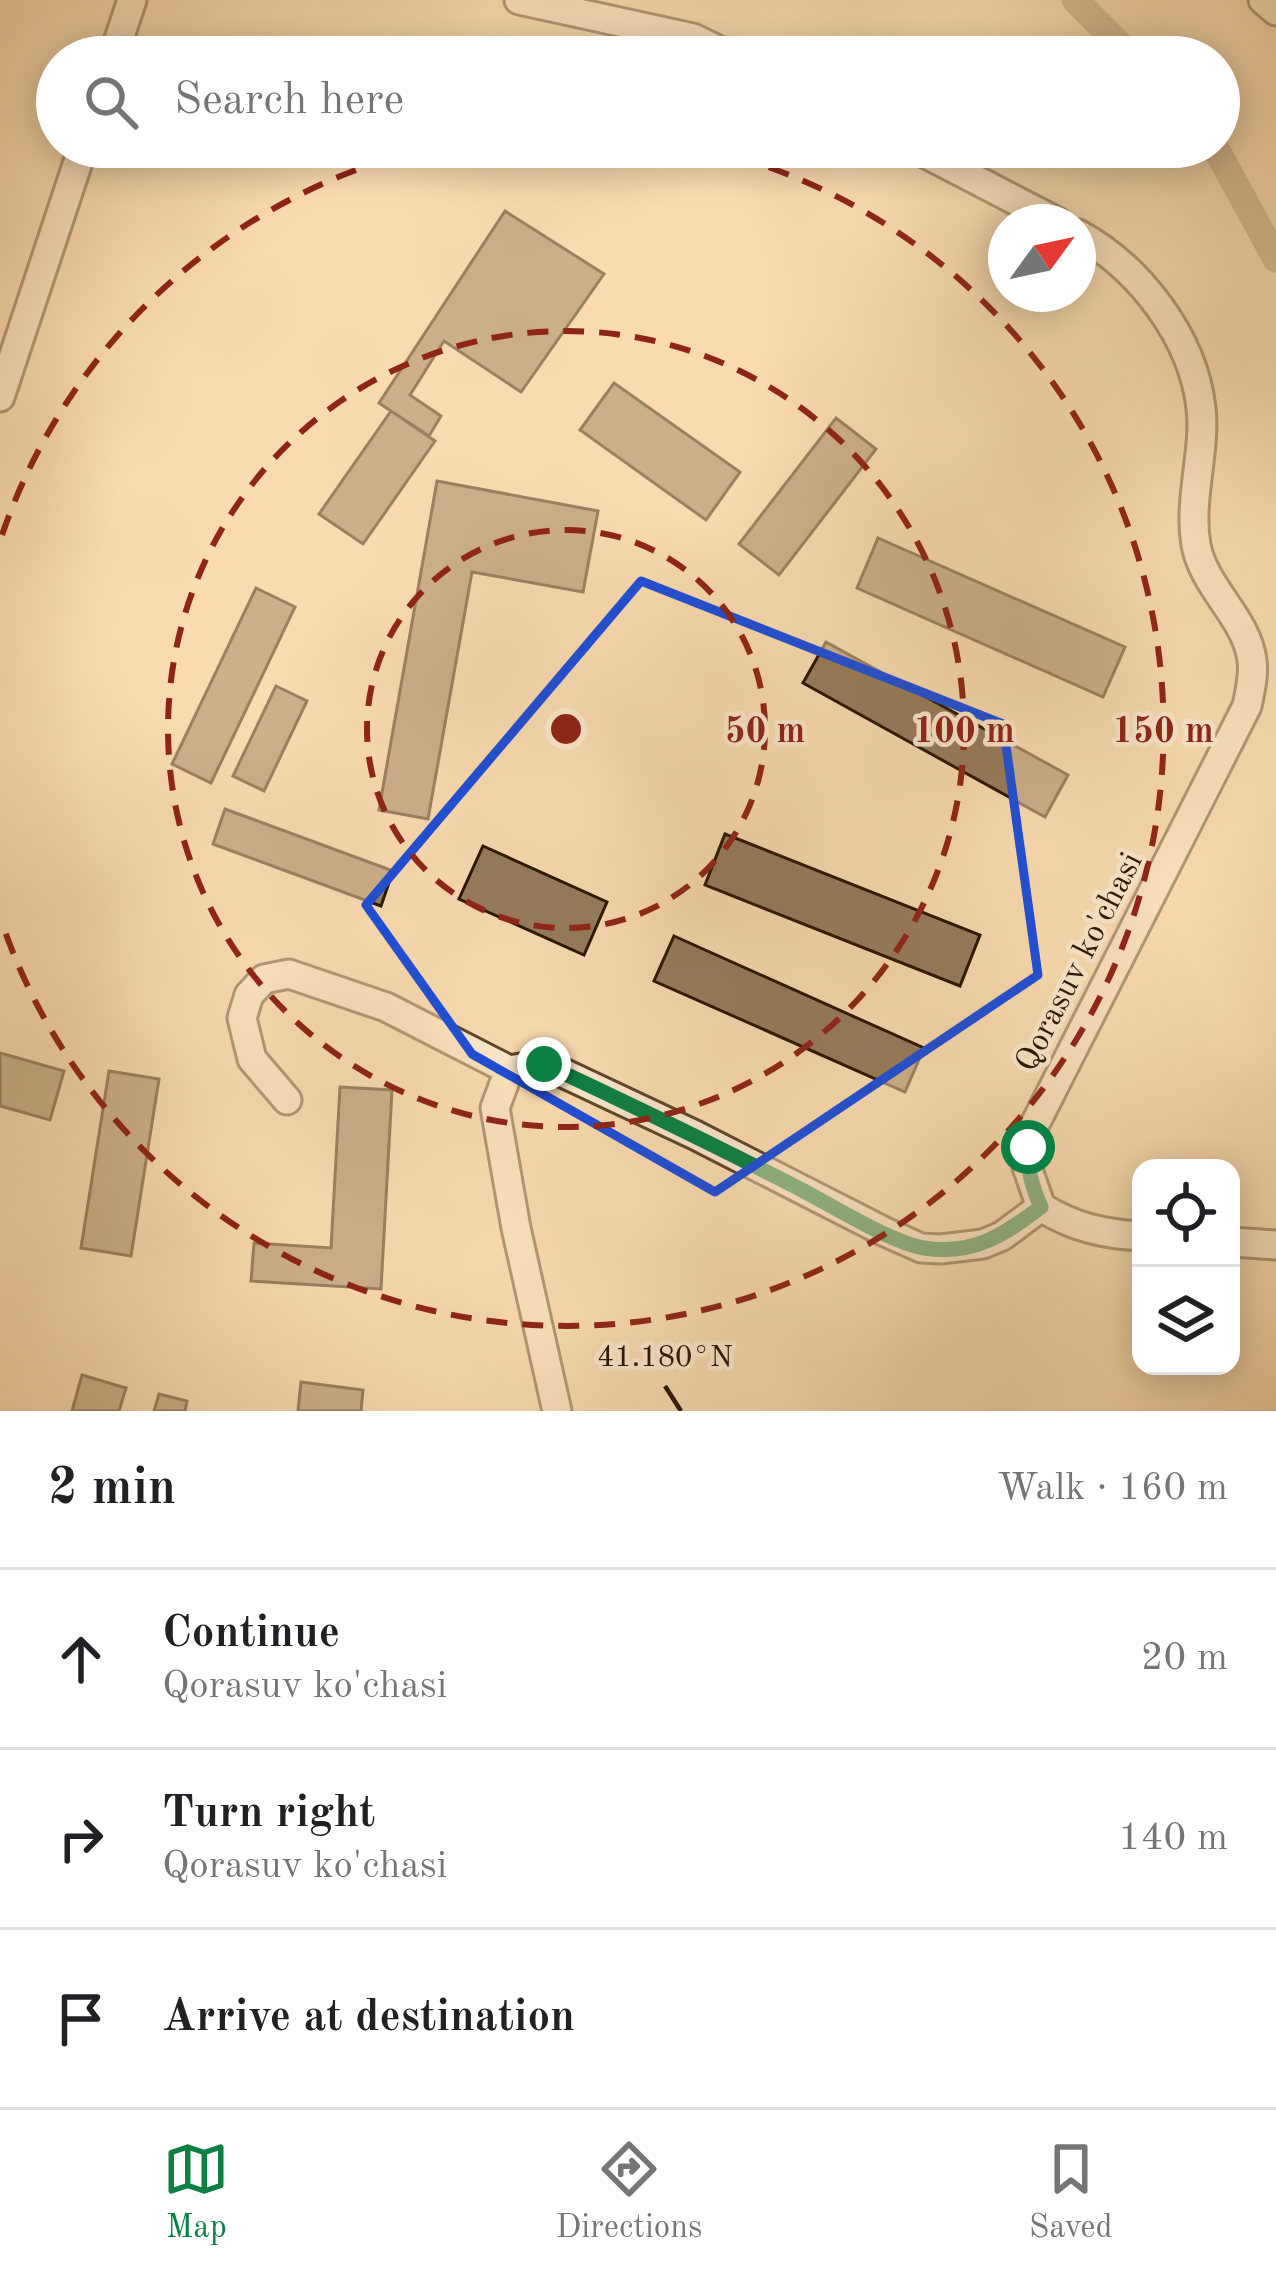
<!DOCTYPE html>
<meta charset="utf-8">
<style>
:root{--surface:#fff;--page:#f6f6f6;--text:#202124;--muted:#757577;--line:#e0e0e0;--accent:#0b8043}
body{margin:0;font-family:"Old Standard TT",serif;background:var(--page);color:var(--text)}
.controls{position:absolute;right:36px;bottom:36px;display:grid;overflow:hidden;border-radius:24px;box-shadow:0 6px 30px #0003}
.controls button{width:108px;height:108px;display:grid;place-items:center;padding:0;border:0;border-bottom:3px solid var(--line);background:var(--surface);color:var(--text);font:60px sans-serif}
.compass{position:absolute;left:988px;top:204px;width:108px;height:108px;border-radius:50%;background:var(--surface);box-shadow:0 6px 30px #0003;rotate:57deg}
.stop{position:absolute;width:36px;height:36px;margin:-27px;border:9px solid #0b8043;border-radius:50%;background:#fff}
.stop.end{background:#0b8043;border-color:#fff;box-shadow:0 3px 12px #0008}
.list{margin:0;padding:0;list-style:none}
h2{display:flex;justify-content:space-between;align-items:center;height:156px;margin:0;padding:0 48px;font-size:51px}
h2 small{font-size:39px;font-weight:400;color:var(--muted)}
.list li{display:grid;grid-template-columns:78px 1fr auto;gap:36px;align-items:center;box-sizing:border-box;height:180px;padding:0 48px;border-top:3px solid var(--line)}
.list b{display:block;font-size:45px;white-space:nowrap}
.list p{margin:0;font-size:39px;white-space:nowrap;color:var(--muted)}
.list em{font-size:39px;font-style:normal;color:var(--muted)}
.icon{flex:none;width:66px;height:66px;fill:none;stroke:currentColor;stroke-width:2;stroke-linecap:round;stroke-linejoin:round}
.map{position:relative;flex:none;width:1276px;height:1411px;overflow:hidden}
.search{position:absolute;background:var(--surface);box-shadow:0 6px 30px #0003;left:36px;right:36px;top:36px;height:132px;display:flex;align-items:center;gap:30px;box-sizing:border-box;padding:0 42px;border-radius:66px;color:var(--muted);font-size:45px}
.sheet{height:696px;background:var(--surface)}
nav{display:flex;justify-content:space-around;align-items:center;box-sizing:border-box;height:168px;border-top:3px solid var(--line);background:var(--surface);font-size:33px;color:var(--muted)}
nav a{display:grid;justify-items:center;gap:6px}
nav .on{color:var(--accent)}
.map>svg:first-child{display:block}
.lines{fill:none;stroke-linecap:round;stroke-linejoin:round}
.canal{stroke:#b39875;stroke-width:27}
.building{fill:#967c5c;stroke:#2a1500;stroke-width:3}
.minor-casing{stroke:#5e462c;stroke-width:33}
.minor{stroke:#fce8cc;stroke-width:27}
.route{stroke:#0b8043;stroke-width:15}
.marked{fill:none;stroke:#1d4ed8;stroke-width:9;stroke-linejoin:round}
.ticks{fill:none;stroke:#2a1500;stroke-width:4.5}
.ring{fill:none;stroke:#8f2418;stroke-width:6;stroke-dasharray:21 15}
.labels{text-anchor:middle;stroke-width:9;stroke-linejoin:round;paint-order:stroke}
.street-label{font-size:33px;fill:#2a1500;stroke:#fce8cc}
.ticks-label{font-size:30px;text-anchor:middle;fill:#2a1500;stroke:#fce8cc;stroke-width:9;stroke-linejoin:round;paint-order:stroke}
.centre{fill:#8f2418;stroke:#fce8cc;stroke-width:6}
.ring-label{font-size:36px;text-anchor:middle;font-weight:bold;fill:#8f2418;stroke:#fce8cc;stroke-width:9;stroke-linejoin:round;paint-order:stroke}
</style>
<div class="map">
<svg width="1276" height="1411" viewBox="0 0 1276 1411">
<rect width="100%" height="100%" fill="#fadbb1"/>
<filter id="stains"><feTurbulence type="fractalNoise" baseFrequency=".00167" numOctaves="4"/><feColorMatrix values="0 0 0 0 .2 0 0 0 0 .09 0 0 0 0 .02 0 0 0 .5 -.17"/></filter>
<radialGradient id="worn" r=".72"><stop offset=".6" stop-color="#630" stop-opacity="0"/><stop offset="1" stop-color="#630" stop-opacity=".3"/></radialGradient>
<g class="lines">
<path class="canal" d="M1075,0L1132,57
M1215,147L1276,259"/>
</g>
<path class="building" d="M505,211L604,274L521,392L444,341L410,395L441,416L429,436L379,403Z
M614,383L740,472L706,520L580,430Z
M391,411L435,441L363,544L319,514Z
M836,418L876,449L779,575L739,544Z
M437,481L598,511L583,592L472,572L428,819L379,810Z
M878,538L1125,647L1103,697L857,588Z
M256,588L295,607L211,783L172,764Z
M826,642L1068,775L1045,817L803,683Z
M276,686L307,701L264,791L233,776Z
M225,809L393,871L381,906L213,844Z
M725,834L980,935L960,986L705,885Z
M483,846L607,902L584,955L459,899Z
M674,936L924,1048L905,1092L654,981Z
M0,1053L64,1071L50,1120L0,1106Z
M109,1071L159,1079L131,1256L81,1248Z
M340,1087L392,1090L381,1289L251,1281L254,1243L331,1248Z
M82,1375L126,1388L119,1411H72Z
M301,1382L363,1390L361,1411H298Z
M159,1394L187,1401L185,1411H154Z"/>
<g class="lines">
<defs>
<path id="minor" d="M519,0L693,38L732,57
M1263,0L1276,11
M113,57L132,0
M913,147L1057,222
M0,397L83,147
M509,1070L544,1064L695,1135L883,1231L921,1248L941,1249L983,1244L1002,1236L1041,1207L1027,1167L1033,1128L1247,706C1250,691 1254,676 1252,660C1246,617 1204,588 1196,545C1188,500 1206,451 1201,408C1193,337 1139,267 1078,234
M509,1070L495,1108L516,1228L557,1411
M287,1100L252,1059L242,1018L249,995L264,979L289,974L386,1007L509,1070
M1041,1207C1073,1227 1103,1234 1141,1236
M1231,1242L1276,1245"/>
</defs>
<use href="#minor" class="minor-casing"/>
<use href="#minor" class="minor"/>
</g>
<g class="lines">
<path class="route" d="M544,1064C630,1104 716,1146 800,1189C831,1205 892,1243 924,1248C974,1256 1005,1234 1041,1207C1032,1186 1027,1170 1028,1147"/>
</g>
<path d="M0 0H1276V1411H0ZM641,581L1003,724L1038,975L715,1192L472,1054L366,905Z" fill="#fadbb1" fill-opacity=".55" fill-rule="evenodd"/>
<path class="marked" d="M641,581L1003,724L1038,975L715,1192L472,1054L366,905Z"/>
<path class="ticks" d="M665,1386L681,1411"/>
<g class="ring">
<circle cx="566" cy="729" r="199"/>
<circle cx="566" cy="729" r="398"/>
<path d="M2 535A597 597 0 0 1 432 147M700 147A597 597 0 1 1 2 923"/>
</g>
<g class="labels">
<g class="street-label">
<text transform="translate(1077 961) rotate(-63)" y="12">Qorasuv ko'chasi</text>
</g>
</g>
<g class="ticks-label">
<text x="665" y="1366">41.180°N</text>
</g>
<circle cx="566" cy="729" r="18" class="centre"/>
<g class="ring-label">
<text x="765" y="742">50 m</text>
<text x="964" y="742">100 m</text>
<text x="1163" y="742">150 m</text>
</g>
<rect width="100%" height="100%" filter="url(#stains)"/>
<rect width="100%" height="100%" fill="url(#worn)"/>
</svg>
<div class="controls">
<button><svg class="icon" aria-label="locate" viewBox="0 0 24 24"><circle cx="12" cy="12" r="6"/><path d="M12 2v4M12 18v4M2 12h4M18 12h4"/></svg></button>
<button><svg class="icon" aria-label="layers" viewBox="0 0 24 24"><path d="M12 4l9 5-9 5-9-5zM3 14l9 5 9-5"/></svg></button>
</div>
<svg class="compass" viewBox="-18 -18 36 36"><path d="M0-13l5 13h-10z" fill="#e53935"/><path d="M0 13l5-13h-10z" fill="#757577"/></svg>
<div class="stop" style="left:1028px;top:1147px"></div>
<div class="stop end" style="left:544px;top:1064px"></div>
<div class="search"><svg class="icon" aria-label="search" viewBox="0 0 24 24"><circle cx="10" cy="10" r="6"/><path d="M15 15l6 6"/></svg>Search here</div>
</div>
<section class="sheet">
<h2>2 min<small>Walk · 160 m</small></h2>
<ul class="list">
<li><svg class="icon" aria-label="ahead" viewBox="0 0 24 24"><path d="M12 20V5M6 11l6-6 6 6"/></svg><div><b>Continue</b><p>Qorasuv ko'chasi</p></div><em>20 m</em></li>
<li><svg class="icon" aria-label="right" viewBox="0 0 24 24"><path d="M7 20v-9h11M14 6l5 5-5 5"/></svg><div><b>Turn right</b><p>Qorasuv ko'chasi</p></div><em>140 m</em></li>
<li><svg class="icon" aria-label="arrive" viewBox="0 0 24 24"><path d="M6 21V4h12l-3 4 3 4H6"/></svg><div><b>Arrive at destination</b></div></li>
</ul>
</section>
<nav>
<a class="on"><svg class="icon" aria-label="map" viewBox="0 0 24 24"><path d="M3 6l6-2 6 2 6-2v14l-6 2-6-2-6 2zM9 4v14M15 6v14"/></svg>Map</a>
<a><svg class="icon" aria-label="directions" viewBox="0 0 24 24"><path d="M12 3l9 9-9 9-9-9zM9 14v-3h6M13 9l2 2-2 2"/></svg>Directions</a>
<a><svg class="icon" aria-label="saved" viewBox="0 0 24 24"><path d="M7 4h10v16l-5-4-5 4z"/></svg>Saved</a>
</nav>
